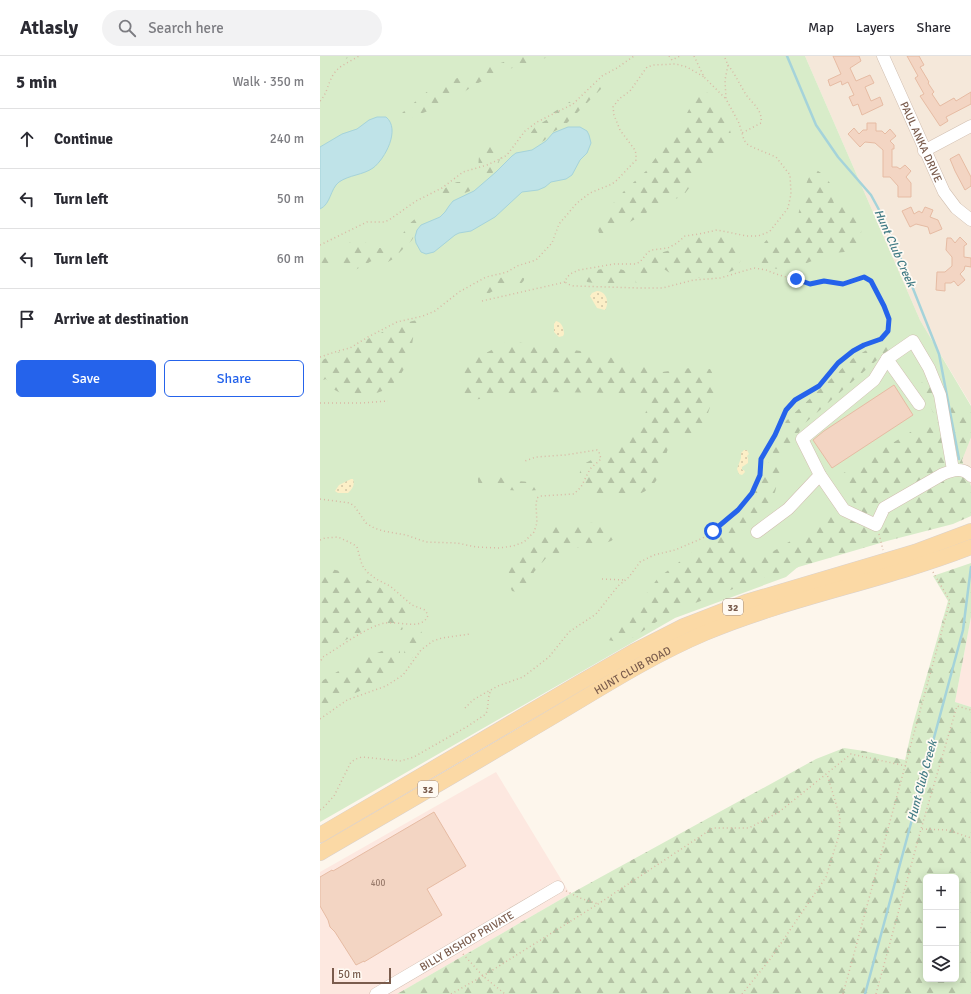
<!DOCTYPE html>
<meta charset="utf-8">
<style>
:root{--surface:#fff;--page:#f2f2f3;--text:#2b2b33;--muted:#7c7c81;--line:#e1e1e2;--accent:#2563eb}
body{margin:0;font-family:Signika,sans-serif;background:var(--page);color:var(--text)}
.controls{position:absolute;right:12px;bottom:12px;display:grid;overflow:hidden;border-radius:6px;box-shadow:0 2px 10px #0003}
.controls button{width:36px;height:36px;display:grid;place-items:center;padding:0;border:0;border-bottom:1px solid var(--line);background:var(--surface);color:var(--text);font:20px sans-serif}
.scale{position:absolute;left:12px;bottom:10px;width:59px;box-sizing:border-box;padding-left:4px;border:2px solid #7a5c4d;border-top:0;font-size:11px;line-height:14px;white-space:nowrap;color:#7a5c4d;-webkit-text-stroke:3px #fffaf3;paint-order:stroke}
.stop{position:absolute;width:12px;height:12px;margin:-9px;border:3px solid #2563eb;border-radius:50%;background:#fff}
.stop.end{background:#2563eb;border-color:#fff;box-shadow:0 1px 4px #0008}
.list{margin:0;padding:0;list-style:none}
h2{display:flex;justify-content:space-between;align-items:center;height:52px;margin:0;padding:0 16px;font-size:17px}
h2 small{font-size:13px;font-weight:400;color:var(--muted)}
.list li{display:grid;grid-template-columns:26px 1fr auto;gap:12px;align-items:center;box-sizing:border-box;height:60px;padding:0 16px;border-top:1px solid var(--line)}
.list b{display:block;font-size:15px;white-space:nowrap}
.list em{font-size:13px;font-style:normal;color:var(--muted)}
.actions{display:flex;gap:8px;padding:12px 16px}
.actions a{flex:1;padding:9px 0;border:1px solid var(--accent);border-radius:6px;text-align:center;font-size:14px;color:var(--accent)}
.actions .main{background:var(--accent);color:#fff}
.icon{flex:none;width:22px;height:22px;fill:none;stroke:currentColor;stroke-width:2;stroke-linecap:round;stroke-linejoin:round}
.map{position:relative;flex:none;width:651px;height:938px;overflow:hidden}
header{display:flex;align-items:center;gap:24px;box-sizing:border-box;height:56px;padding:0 20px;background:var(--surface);border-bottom:1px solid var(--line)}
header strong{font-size:19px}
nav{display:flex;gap:22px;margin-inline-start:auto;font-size:14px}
.search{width:280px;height:36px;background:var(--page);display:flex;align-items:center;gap:10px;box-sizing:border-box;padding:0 14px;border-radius:22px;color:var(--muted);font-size:15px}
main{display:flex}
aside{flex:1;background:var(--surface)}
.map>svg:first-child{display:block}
.residential{fill:#f5e8da}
.commercial{fill:#fde8e0}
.grass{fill:#d8ecc9}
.forest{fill:url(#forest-firs);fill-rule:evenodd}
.sand{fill:url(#sand-dots)}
.water{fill:#bfe3e8;stroke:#a5d3da}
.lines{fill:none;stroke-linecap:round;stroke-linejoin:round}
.stream{stroke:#a5d3da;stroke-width:2.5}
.building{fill:#f3d5c3;stroke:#e6bba3}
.minor-casing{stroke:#d1beb0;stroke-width:13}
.major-casing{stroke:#dad1cd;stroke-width:16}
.path{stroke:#d9b8a5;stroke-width:1.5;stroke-dasharray:1 3;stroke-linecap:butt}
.minor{stroke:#fff;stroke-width:12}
.major{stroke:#fbd9a5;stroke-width:15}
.route{stroke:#2563eb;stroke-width:5}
.labels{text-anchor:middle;stroke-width:3.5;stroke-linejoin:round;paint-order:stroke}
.number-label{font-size:9px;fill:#987a6a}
.shield{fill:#fffaf3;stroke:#a28b7f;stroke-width:1}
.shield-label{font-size:10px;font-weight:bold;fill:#7a5c4d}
.street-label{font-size:11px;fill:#7a5c4d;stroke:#fffaf3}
.water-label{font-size:12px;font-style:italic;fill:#437c86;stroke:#fffaf3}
</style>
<header>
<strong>Atlasly</strong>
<div class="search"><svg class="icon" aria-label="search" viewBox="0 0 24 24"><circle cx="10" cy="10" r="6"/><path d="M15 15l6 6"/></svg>Search here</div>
<nav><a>Map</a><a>Layers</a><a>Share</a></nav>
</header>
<main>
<aside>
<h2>5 min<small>Walk · 350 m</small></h2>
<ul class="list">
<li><svg class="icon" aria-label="ahead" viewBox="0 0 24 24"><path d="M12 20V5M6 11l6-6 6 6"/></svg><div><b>Continue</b></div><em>240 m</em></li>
<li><svg class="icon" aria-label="left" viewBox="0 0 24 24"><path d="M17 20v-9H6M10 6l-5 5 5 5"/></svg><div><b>Turn left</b></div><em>50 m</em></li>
<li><svg class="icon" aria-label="left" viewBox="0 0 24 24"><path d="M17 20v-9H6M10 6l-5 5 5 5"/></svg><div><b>Turn left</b></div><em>60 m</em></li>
<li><svg class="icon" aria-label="arrive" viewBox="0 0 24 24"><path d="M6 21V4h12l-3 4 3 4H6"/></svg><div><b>Arrive at destination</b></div></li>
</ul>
<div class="actions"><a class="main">Save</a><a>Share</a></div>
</aside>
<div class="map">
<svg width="651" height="938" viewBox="0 0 651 938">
<defs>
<pattern id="forest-firs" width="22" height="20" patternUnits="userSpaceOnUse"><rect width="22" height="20" fill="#d8ecc9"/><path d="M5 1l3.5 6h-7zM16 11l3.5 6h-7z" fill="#b4c2a5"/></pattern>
<pattern id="sand-dots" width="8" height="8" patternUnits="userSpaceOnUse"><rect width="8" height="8" fill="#fcefc7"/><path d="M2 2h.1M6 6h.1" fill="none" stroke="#d1c5a4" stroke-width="1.8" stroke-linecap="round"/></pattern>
</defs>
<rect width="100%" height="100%" fill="#fdf6ec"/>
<path class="residential" d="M485,0H651V349L600,264Z
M651,381V430L642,404Z"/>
<path class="commercial" d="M651,561V651L635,646Z
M176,716L250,838L77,938H0V816Z"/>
<path class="grass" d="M0,0H485L600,264L651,350V381L642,404L536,462L466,521L355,562L0,766Z"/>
<path class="forest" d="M10,0H31L15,9L11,6Z
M201,0H230L223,3L189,13L156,28L138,40L113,53L90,62L85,60L82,57L109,34L123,27Z
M283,22L285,25L281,33L245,69L228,79L225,84L215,90L210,91L208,85L210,78L215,71L228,63L234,56L254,43L267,38L278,24Z
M382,35L388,37L392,42L398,55L408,66L411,78L405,89L386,110L363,140L342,148L290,177H279L277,170L289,152L304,135L326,115L364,63L378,36Z
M168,91H174L182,96C181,104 175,115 169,121L161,118L158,114L159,99L162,94Z
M494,113C503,116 510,126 514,134L512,139L515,152L520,148H527C541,166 546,170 536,193L524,196L505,198L492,205L469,214L449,212L439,209L436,206C442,190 442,183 460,177L469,181L474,177C479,160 483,126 494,113Z
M137,126H147L150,128V135L142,138C133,135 129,141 120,142L118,140C121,133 131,128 137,126Z
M96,162H101L102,166L92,184L73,203L68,206L59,201L37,213L30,215L20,210L22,207L21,191L31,186L35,182L40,180C44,183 45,186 48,189C52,193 56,192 61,192C83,190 81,173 96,162Z
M402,176L412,182L417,190L421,203L418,212C400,222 376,224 356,219C350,218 346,214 342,212L335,214L329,228L322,231L316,228L315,221L331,200L350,194L376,182Z
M0,195L14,203L16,210C11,215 5,216 0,211Z
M297,212L306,215L308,219C301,234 280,228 267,226L264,221L265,216L282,213Z
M190,220L204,222V224C200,231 196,228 189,229C182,231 170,236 164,240C159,239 156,237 156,231L167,224Z
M97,264V271L94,277L91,294L86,310L77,324L65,334L51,339L28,341L13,333L11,328L6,323L0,325V305L80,268Z
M188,285L275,297L342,316L370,312L390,313L395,322V336L386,363L372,381H352C348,392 341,416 336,425C320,448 288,440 264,438L258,423L262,409L304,386L325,358L331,342L295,337L222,336L151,344L143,339L145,300L166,297Z
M553,290H573L484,368L464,400L455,436L443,459L424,480L417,484L432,508L534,447L517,421L615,361L601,329L606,313C614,323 628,343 637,350C641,353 647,352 651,356V381L642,404L651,430V460L633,468L567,485L448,520L351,556L314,581L298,586L283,583L323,542L338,522L379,491L418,459L438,430L466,365L532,303Z
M173,417L186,424L222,427L224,429L223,432L218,434L204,435L187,434L175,427L160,430L158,426V421L164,418Z
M283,466L298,472V480L291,485L271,492L261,491L247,494L227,501L214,516L208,531L201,537L192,535L189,528L191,520L185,511L206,493L214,481L229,470Z
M651,507V561L635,646L651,651V938H77L250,838L496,703L524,692L544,695L585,704L593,668L628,545L613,520ZM606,821H636V923H606Z
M0,510L43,521L85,547L89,559L82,574L78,573L76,570L69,569H55L0,597Z
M93,573L101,575L103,580L100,583L98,594L87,609L83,606L87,575Z
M72,591H80V606L75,616L66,624L28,640L0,657V626L32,607Z"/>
<path class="sand" d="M277,235C286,235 290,246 285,254L277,252L270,240L272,237Z
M236,265C242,266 244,273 244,278L243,280L239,281L234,276V268Z
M424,394H427L429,398L427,400L428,402V407L422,411V414H424L425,416L422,419L419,418L417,413L421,402V397Z
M31,423H33C35,428 33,433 28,437H18L15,435L19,429Z"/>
<path class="water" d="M57,61H66C81,73 65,103 53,112C43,119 29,119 19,126C10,133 11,148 0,153V91L22,78L37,73L49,64Z
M248,71H260L267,75L269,79L271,87L267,97L260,104L252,119L246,123L231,126L225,131L218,134L202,136L175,161L151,175L139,177L135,179L114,196L106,198L101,196L96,187L95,181L97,174L101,169L120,161L125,156L129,150L133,145L154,135L176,116L192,100L196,97L212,94L226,85L233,77Z"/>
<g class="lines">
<path class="stream" d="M467,0L496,69L518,101L551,139L564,163L588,220L619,298L639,403
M545,938L643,574L651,511"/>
</g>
<path class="building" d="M513,0H539L541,5L530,12L536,25L550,19L554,27L545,31L551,45L560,41L563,49L542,59L538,48L533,50L529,41L534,39L528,26L522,29L521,25L510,30L508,24L521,18Z
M587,0H599L604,9L600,11L609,26L608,27L614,36L612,38L620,50L634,42L636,45L651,36V48L626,61L628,65L620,70L600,40L604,38L595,22L598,20Z
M547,67H556V75H562L565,78L570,73L576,80L570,85L574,89V93H572V111H577L580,113L585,109L591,115L586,121L591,127V141H578V130L570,121H563V94L555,87L545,86L540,91L528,78L534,72L539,78L543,74H547Z
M639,98L651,121V130L645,134L635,115L630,103Z
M591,151L594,158L599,155L602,157L605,151L613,154L610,161L618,164L622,173L610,178L608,171L596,168L590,171L582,155Z
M640,181L647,188L644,190V201L651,202V211L645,210L644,214L640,218L645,224L638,230L634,225L631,227H625V235L616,234L617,216H625L632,210V201L626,194L627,182H631L635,187Z
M574,329L593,359L512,412L493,384L504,375Z
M114,756L146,810L107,833L122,859L44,906V905L36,909L15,876L10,871L8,864L0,850V821L12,814L13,815Z"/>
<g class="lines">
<defs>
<g id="minor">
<path id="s1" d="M563,0L624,136L636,152L651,164"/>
<path d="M604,95L651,70"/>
<path d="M567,303L599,348"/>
<path d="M633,414L620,339L609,312L593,285L567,303L554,324L482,383L500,419L524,454L556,469L564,452L623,418C633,414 643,411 651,420"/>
<path d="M437,476L468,453L500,419"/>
<path id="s2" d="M56,938L238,831"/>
</g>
<g id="major">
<path d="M0,779L261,626L313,596L364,570L426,546L595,496L651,475"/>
<path id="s3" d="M0,797C72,755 145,713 217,670C272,638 326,602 385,577C471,541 564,525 651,491"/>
</g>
</defs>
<use href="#minor" class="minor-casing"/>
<use href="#major" class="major-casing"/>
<path class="path" d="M349,0L352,4L360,0
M374,0L384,21L406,43
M408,9C415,18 419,27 425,37C431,47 443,53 441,67L422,77
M0,45C7,38 8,27 13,19C19,9 30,6 39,0
M0,189L47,166H64L69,164L96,145L122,132L143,116L167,109L180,103L187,99L205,75L217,66L253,48L282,20L297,12L314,0
M162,245L241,227L245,226L247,221L252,217L259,214L294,208H315L320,206L328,196L332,194L348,192L357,187L365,180L379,178L397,174L427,180H438L446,177L450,175L465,156L468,152L471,138L470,119L456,101L432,91L427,88L424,84L419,67L406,43L405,24L408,9L404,0
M0,301L18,295L30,292L48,281L77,266L103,260L115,255L139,236L166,221L179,218L187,216L197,210L216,204L232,187L239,168L257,147L270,137L292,128L297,124L316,104V98L315,94L300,74L294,59L293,51L299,43L310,35L327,11L334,9L356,8L367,11L384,21
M0,347H41L68,345
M0,443L30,447L35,451L46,467L54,472L63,475L86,479L106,486L137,487L156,491L179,492L193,490L204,486L214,476L217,467L216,449L217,442L220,440L254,438L261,431L270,413L281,403L279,396L277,394L245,399L216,401L205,405
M559,478L563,494
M0,484L5,482L18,481L33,488L37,491L42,509L47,516L56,523L70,530L92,549L105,554L108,559C103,575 80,565 66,567C51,568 18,592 3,601L0,606
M282,523L305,524
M145,652L153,644L165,637L178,630L203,621L229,601L249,576L276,558L298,530L309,521L320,506L334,499L355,494L383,482L418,454L432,437L438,424L441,403L455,379L466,354L475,344L499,330L518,307L533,295L544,289L561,283L568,275L569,263L564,250L551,225L543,221L523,228L505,225L490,228L456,218L446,214L434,212L400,222L374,224L343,232H319L254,230L250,229L245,226
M0,663L27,644L66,630L83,619L101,594L113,585L122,582L150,578
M0,754L4,751L14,740L31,706L36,703L42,701L81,705L87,703L94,701L148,670L166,658C169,650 167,642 171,634
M602,773L628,774L651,782
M246,835L260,842L278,848
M143,898L163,920L185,938
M131,938L163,920L278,848L393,772H429L459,756L531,698L586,710
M422,938L451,902L506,821L519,779L520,761L507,718
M523,938L630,545L613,516
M556,938L601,773L637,650L651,654"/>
<use href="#minor" class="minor"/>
<use href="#major" class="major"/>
</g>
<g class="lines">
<path class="route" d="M393,475L418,454L432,437L440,419L441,403L455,379L466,354L475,344L499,330L518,307L533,295L544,289L561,283L568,275L569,263L564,250L551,225L544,221L523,228L504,225L490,228L476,223"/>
</g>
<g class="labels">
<g class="number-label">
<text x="58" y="830">400</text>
</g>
<g class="shield">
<rect x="403" y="543" width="20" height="16" rx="3"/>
<rect x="98" y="725" width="20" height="16" rx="3"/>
</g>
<g class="shield-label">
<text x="413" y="555">32</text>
<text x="108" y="737">32</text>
</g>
<g class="street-label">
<text dy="4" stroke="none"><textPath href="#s1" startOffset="94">PAUL ANKA DRIVE</textPath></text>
<text dy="4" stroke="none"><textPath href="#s3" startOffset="362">HUNT CLUB ROAD</textPath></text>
<text dy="4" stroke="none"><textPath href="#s2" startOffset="105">BILLY BISHOP PRIVATE</textPath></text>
</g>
<g class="water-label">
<text transform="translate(575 192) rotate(66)" y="4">Hunt Club Creek</text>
<text transform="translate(602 725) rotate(-75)" y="4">Hunt Club Creek</text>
</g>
</g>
</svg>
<div class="controls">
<button>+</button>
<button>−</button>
<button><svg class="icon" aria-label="layers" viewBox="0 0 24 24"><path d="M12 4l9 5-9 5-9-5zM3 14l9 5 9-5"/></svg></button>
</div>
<div class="scale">50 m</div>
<div class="stop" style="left:393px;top:475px"></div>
<div class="stop end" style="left:476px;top:223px"></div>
</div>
</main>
